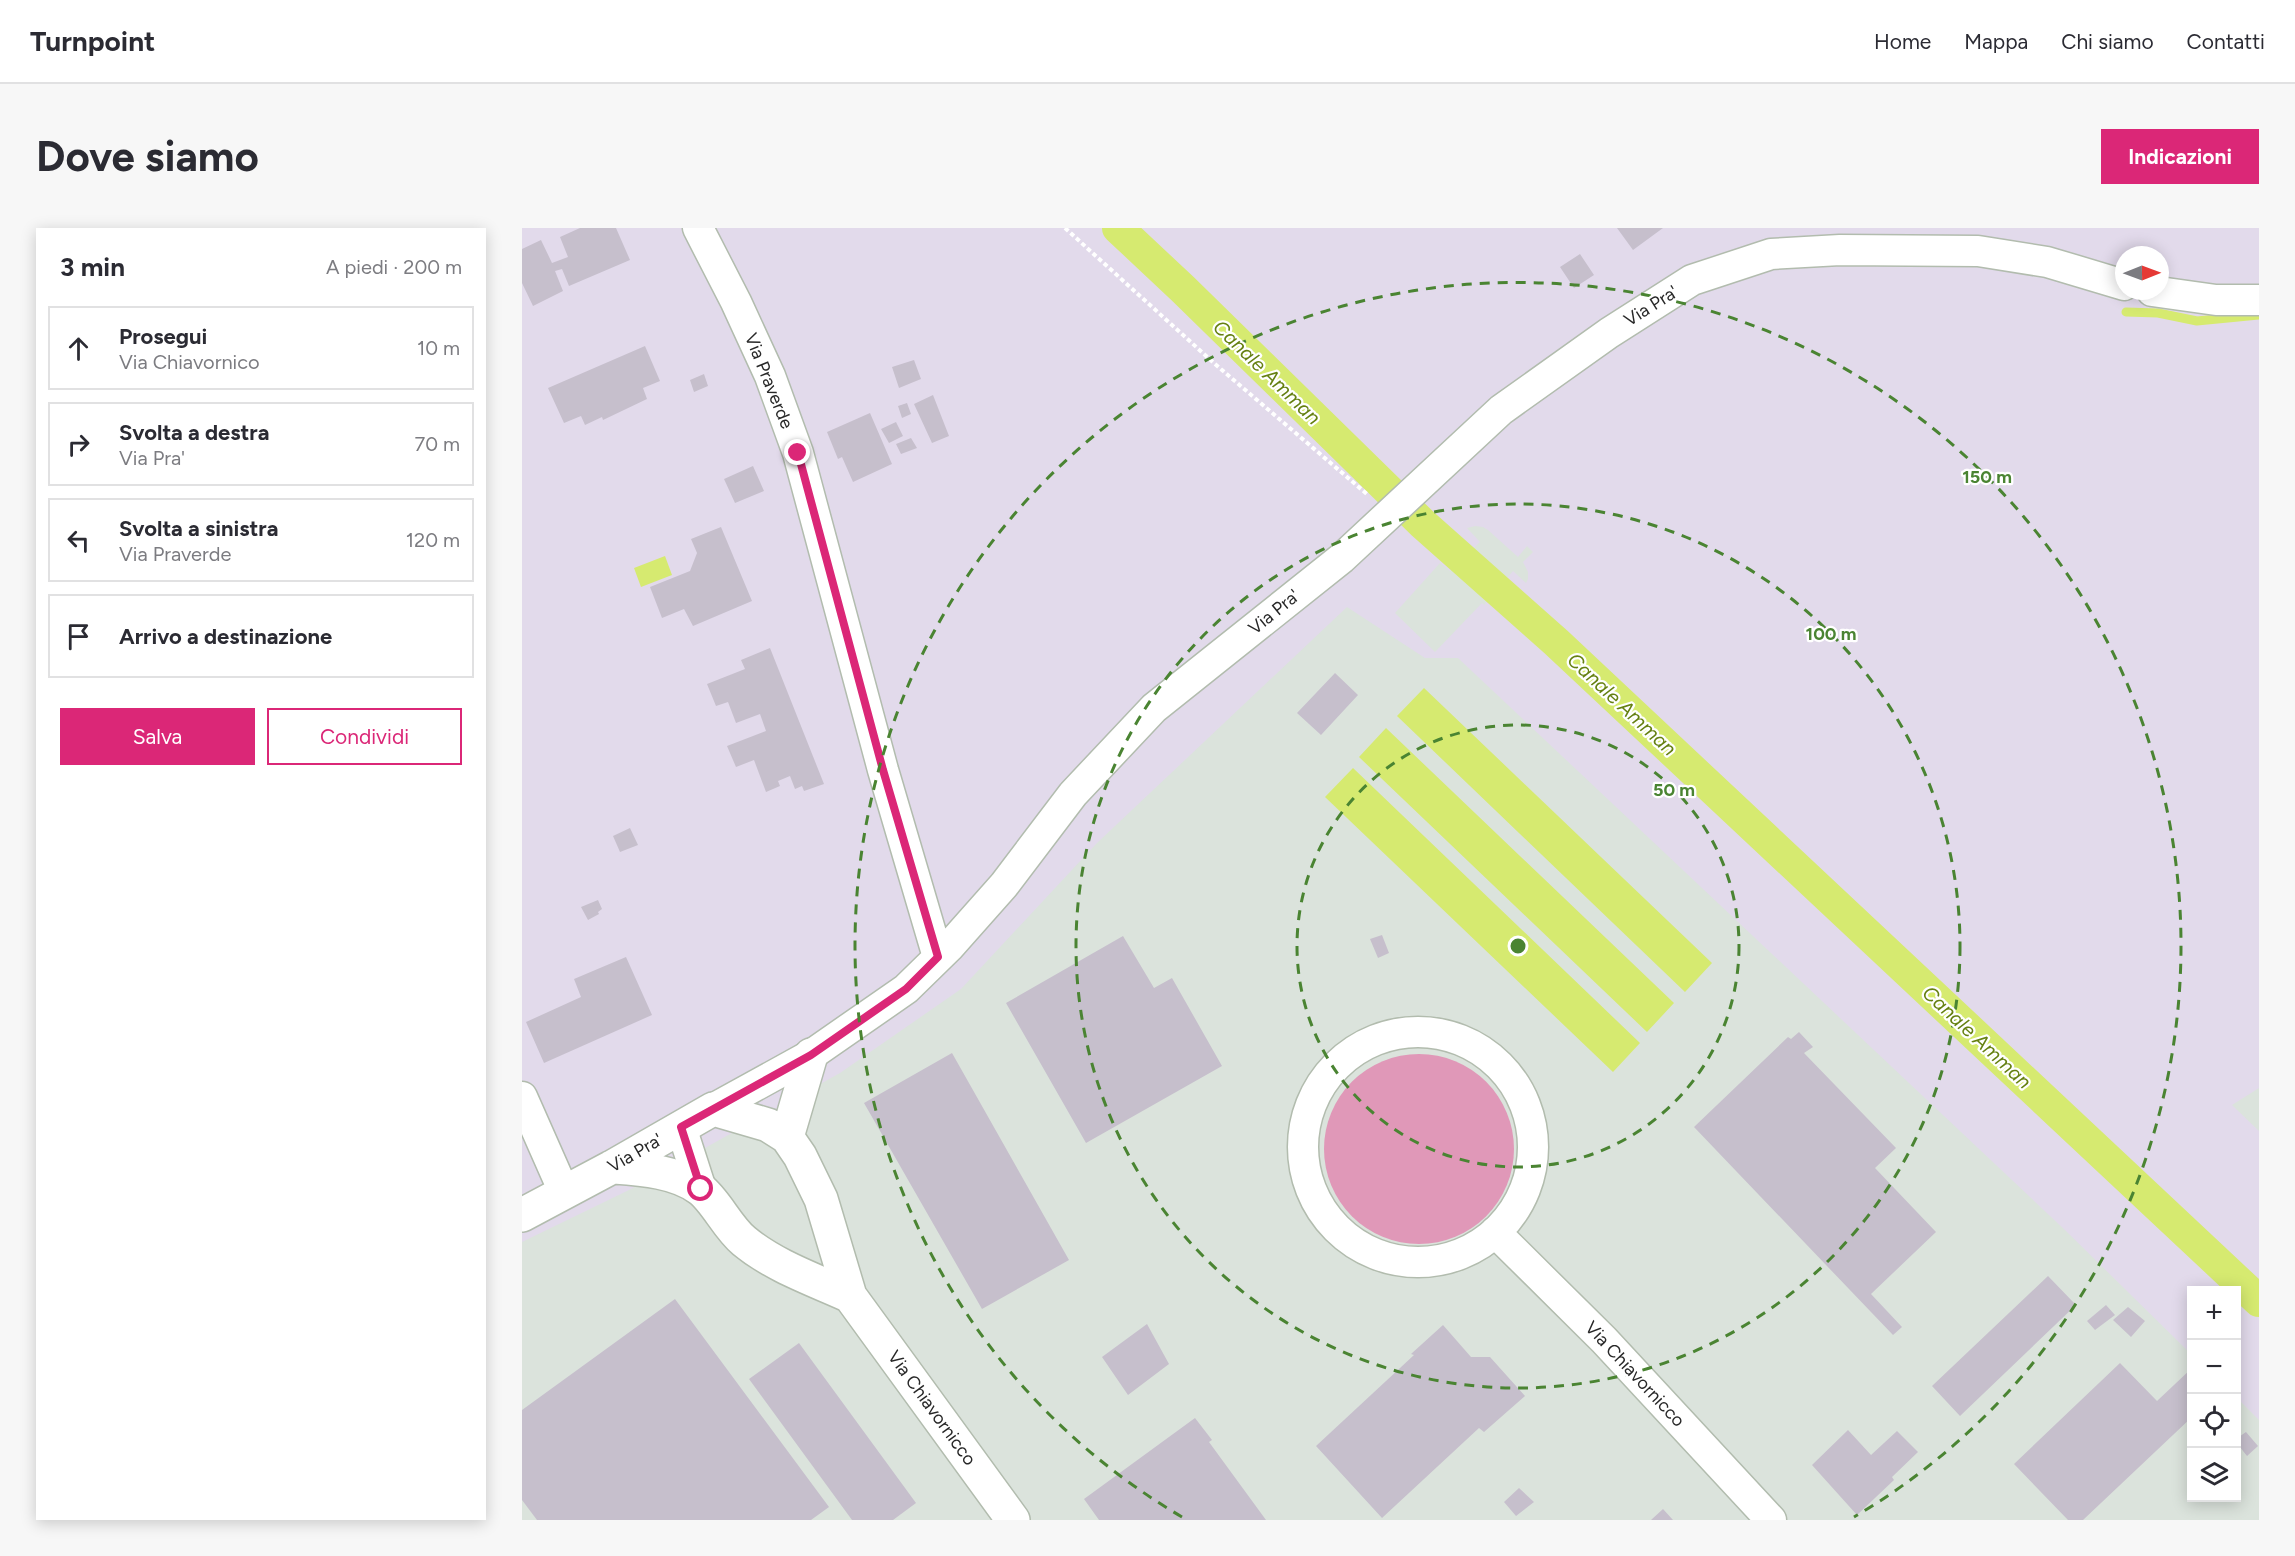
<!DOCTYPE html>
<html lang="it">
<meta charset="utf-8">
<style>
:root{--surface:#fff;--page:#f7f7f7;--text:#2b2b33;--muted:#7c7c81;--line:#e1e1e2;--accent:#db2777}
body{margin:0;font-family:Figtree,sans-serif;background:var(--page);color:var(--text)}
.controls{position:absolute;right:18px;bottom:18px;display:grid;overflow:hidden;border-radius:0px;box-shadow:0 3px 15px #0003}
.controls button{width:54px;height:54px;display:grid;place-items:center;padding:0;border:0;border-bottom:2px solid var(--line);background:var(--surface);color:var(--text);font:30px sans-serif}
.compass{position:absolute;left:1593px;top:18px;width:54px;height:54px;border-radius:50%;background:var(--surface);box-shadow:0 3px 15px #0003;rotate:89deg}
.stop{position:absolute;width:18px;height:18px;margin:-14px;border:4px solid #db2777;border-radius:50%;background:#fff}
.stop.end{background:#db2777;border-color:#fff;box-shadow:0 2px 6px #0008}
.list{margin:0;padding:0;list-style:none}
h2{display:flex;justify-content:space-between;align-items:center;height:78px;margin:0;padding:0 24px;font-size:26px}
h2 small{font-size:20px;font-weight:400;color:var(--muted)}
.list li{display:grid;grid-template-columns:39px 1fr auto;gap:18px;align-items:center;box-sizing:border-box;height:84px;margin:0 12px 12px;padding:0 12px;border:2px solid var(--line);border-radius:0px}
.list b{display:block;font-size:22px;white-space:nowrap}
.list p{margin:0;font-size:20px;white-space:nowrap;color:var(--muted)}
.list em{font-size:20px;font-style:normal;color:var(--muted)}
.actions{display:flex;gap:12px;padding:18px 24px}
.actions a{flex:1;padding:14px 0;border:2px solid var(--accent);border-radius:0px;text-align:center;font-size:21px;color:var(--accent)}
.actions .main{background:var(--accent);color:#fff}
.icon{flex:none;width:33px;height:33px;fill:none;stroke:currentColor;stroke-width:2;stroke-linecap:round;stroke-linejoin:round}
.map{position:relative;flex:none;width:1737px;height:1292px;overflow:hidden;border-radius:0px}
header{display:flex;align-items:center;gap:36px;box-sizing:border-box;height:84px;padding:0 30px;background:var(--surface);border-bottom:2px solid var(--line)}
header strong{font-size:28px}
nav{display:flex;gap:33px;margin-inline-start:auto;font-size:21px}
.intro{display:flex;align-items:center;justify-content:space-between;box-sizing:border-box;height:144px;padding:0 36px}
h1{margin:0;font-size:42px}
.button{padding:15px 27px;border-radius:0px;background:var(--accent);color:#fff;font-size:21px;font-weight:700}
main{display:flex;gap:36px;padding:0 36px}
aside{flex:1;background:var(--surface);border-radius:0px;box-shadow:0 3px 15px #0003}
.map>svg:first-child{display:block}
.industrial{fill:#dbe3dc}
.green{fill:#e098b8}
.water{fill:#d6ea70}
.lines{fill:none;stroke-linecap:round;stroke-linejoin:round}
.stream{stroke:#d6ea70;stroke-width:9}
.canal{stroke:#d6ea70;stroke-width:32}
.building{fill:#c6bfcc}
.minor-casing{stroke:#b2bcae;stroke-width:33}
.tertiary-casing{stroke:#b2bcae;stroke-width:36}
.path{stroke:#fff;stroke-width:4;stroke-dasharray:4.5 3;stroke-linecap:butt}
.minor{stroke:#fff;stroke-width:30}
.tertiary{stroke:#fff;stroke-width:33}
.route{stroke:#db2777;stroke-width:8}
.ring{fill:none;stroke:#4a8432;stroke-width:3;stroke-dasharray:10 8}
.labels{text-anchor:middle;stroke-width:4.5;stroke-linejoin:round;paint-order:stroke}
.street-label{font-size:18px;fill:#282828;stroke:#fff}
.water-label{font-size:20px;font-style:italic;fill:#658011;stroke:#fff}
.centre{fill:#4a8432;stroke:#fff;stroke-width:3}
.ring-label{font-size:18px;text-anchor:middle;font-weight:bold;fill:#4a8432;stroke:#fff;stroke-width:4.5;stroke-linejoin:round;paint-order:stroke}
</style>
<header>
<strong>Turnpoint</strong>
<nav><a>Home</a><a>Mappa</a><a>Chi siamo</a><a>Contatti</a></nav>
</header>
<div class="intro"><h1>Dove siamo</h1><a class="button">Indicazioni</a></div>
<main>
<aside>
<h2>3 min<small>A piedi · 200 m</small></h2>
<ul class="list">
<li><svg class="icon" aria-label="ahead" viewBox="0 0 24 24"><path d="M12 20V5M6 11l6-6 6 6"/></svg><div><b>Prosegui</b><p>Via Chiavornico</p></div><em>10 m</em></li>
<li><svg class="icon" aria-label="right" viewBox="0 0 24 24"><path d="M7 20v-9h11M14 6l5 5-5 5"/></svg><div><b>Svolta a destra</b><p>Via Pra'</p></div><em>70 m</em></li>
<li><svg class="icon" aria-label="left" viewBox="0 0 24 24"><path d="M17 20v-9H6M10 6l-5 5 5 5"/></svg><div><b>Svolta a sinistra</b><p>Via Praverde</p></div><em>120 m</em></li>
<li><svg class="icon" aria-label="arrive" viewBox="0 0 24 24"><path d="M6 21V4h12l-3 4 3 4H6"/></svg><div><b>Arrivo a destinazione</b></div></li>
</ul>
<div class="actions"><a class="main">Salva</a><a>Condividi</a></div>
</aside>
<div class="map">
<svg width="1737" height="1292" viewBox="0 0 1737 1292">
<rect width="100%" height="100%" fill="#e2daeb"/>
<path class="industrial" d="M953,298L961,299L966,302L996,329L1005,318L1011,324L1001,334L1006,344V351L1004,355L991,343L962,377L960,375L913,424L873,385L918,335L928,343L958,314L945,300Z
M825,379L903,430H936L1544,1003L1669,1126L1670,1270H1714L1715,1170L1737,1192V1292H0V1014L107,962L318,845L439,761L575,615Z
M1737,860V903L1710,877Z"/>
<path class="green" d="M802 921a95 95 0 1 1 190 0a95 95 0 1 1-190 0Z"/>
<path class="water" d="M143,328L150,347L119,359L112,340Z
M902,460L1190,735L1163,764L875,488Z
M864,500L1152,775L1125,804L837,529Z
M831,540L1118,815L1091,844L803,569Z"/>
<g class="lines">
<path class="stream" d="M1604,84L1636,85L1675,93L1737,87"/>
<path class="canal" d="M596,0L661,61L901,296L1034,414L1737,1073"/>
</g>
<path class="building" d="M58,0H94L108,32L47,58L40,41L33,43L41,63L11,78L0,55V21L19,12L30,35L46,29L38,9Z
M1095,0H1141L1111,22Z
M1058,26L1072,47L1052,60L1038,39Z
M123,118L138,153L121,160L125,171L81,192L80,189L63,197L59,188L42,195L26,160Z
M392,132L399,151L377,160L370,139Z
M182,146L186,158L172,164L168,152Z
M411,167L427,208L410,215L392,176Z
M385,175L389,186L380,190L376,178Z
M348,185L370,236L331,254L320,229L316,231L305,204Z
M374,194L381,208L367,215L359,201Z
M389,210L395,220L379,226L374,216Z
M231,238L242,263L213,275L202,251Z
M199,299L230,373L171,398L162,381L140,390L128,359L168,343L175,325L169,311Z
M248,420L302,556L282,563L280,558L273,561L268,548L256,553L258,558L244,564L232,532L214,539L205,518L244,503L238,486L214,495L206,474L194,478L185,456L223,441L219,432Z
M813,445L836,467L799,507L775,485Z
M108,600L116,617L98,624L91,608Z
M76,672L80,681L76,684L77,686L66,692L59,679Z
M860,707L867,725L856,730L848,711Z
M601,708L632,760L650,750L700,838L564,915L484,775Z
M104,729L130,787L22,835L4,794L59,769L52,751Z
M1277,804L1291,819L1282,825L1374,920L1353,940L1414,1004L1349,1066L1380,1099L1371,1107L1172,899L1266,809L1269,811Z
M430,825L547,1032L460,1081L342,875Z
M1526,1048L1554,1077L1438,1188L1410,1158Z
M153,1071L307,1279L289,1292H15L0,1272V1182Z
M1584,1077L1593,1087L1573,1102L1565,1093Z
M1606,1079L1623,1093L1609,1109L1591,1092Z
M625,1096L647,1136L606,1167L580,1129Z
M921,1097L949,1129H968L1003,1168L962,1204L957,1200L860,1290L794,1218L892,1127L889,1126Z
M277,1115L394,1275L371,1292H330L227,1151Z
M1598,1135L1635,1173L1670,1140V1189L1561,1292H1546L1492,1236Z
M673,1190L690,1212L687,1214L744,1292H577L562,1271Z
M1326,1202L1349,1227L1375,1203L1396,1224L1370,1249L1372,1252L1335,1287L1290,1237Z
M1724,1204L1736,1218L1725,1228L1714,1214V1211Z
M997,1260L1012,1274L994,1288L982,1274Z
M1141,1281L1151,1292H1129Z"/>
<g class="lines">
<defs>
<path id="minor" d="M176,0L214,74L248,148L276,225L361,542L416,729
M1630,63L1694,72H1737
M781 919a115 115 0 1 1 230 0a115 115 0 1 1-230 0Z
M0,869L42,964
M191,881L289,827L384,761L427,719L482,657L551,566L632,480L820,330L979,182L1087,105L1170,52L1249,26L1318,22L1456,23L1525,34L1602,57
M159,899L179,961
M973,1004L1082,1112L1249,1292"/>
<path id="tertiary" d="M265,909L289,827
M90,939C119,941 154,943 178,961C194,973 205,999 222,1013C252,1038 293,1052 328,1068
M0,987L90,939L191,881L246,897L265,909L278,928L299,971L328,1068L491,1292"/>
</defs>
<use href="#minor" class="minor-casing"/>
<use href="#tertiary" class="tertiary-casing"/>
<path class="path" d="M543,0L693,136L846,267"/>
<use href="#minor" class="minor"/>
<use href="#tertiary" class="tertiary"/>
</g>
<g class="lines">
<path class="route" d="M179,961L159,899L289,827L384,761L416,729L361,542L276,225"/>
</g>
<g class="ring">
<circle cx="996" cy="718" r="221"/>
<circle cx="996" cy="718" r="442"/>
<path d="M660 1289A663 663 0 1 1 1332 1289"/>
</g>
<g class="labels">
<g class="street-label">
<text transform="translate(1129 78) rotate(-32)" y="6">Via Pra'</text>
<text transform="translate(247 153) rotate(68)" y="6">Via Praverde</text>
<text transform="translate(752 384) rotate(-39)" y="6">Via Pra'</text>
<text transform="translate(113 925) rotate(-30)" y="6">Via Pra'</text>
<text transform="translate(1113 1146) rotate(47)" y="6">Via Chiavornicco</text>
<text transform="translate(410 1180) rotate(54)" y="6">Via Chiavornicco</text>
</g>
<g class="water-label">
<text transform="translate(745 144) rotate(44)" y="7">Canale Amman</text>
<text transform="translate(1100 476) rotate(43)" y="7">Canale Amman</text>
<text transform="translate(1455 809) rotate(43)" y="7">Canale Amman</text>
</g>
</g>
<circle cx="996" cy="718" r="9" class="centre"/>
<g class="ring-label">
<text x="1465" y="255">150 m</text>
<text x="1309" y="412">100 m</text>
<text x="1152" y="568">50 m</text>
</g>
</svg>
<div class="controls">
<button>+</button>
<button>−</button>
<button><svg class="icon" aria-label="locate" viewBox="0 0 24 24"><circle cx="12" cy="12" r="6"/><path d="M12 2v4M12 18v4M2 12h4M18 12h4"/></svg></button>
<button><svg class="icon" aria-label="layers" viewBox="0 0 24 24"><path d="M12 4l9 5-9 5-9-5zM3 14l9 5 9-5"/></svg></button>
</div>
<svg class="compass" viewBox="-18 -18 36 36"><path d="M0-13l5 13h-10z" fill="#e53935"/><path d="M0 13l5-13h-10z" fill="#7c7c81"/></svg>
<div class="stop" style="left:179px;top:961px"></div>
<div class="stop end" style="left:276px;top:225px"></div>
</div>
</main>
